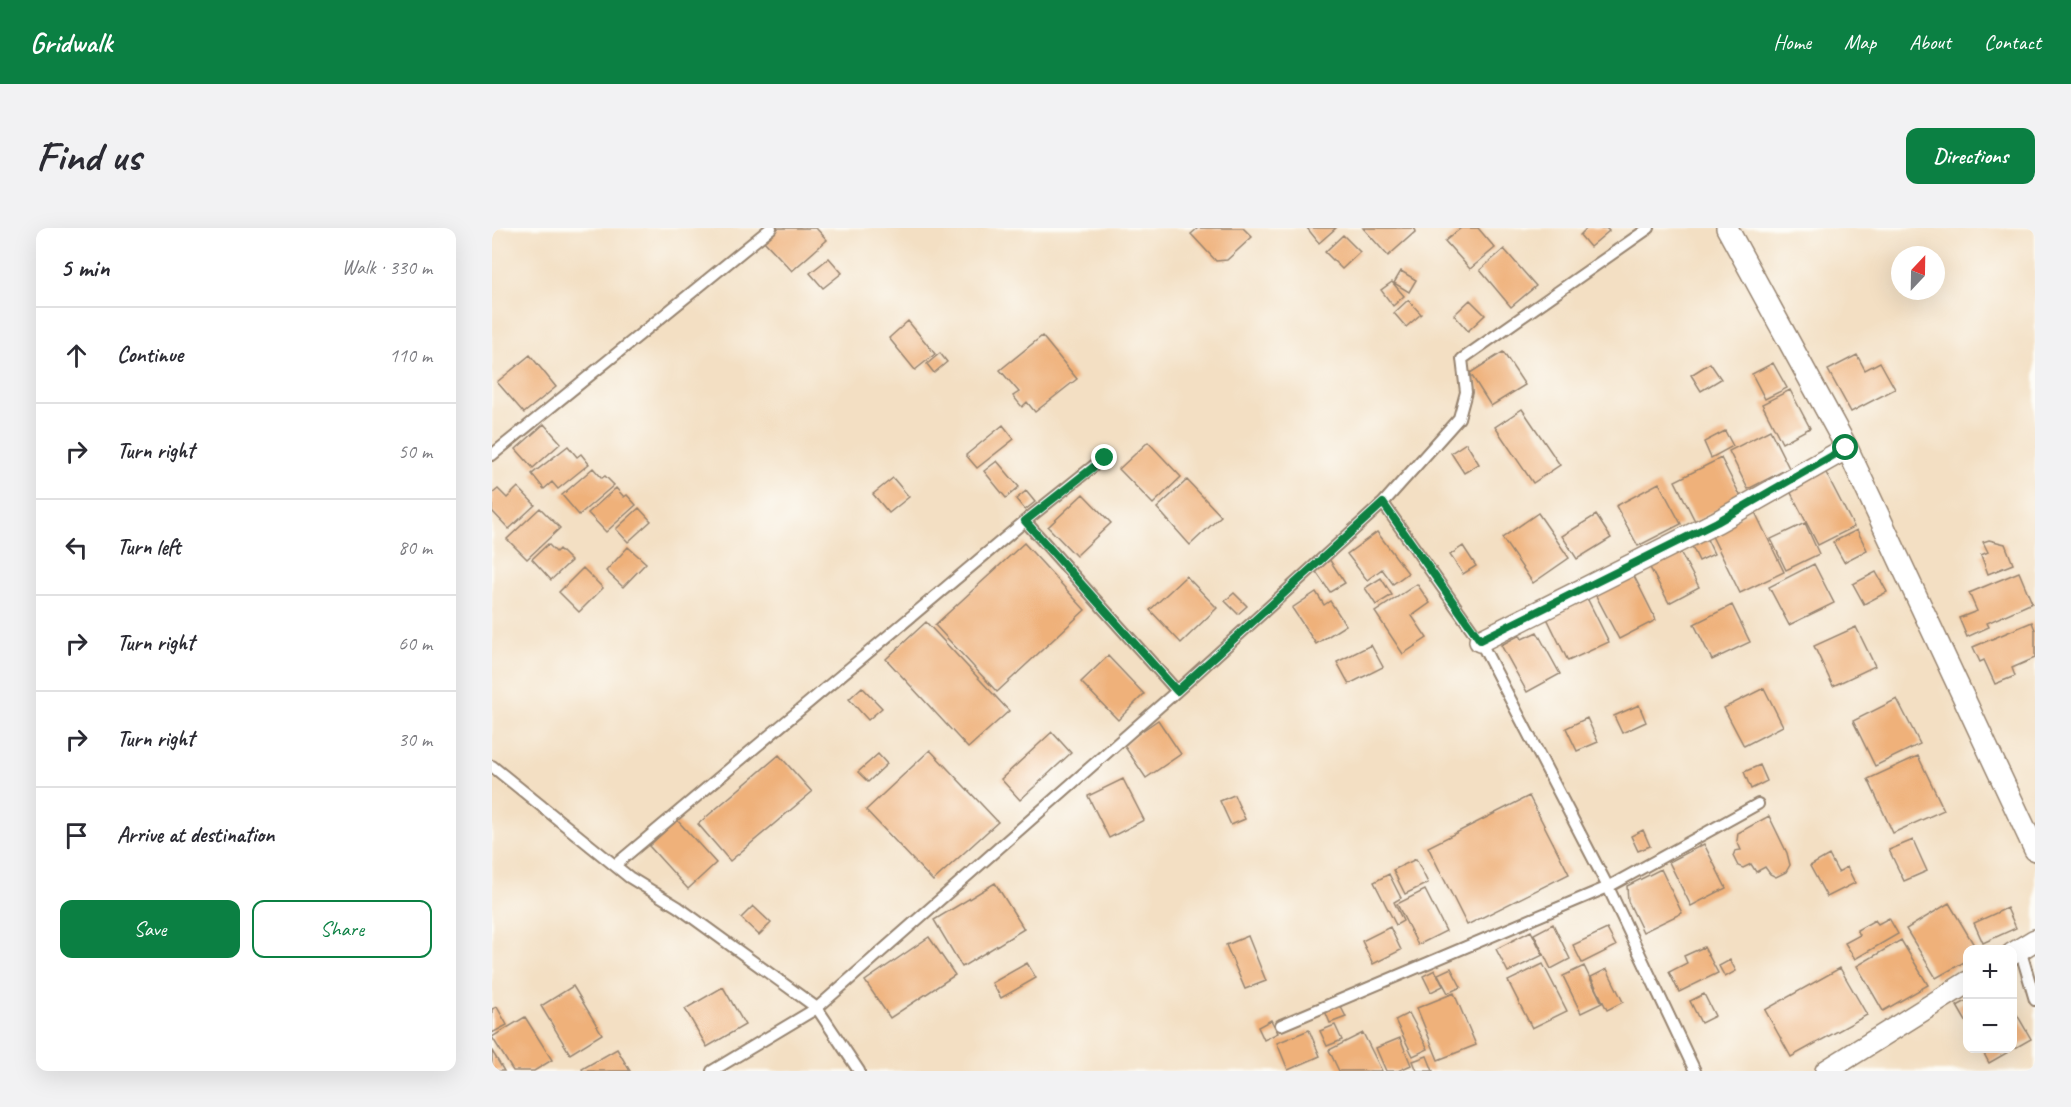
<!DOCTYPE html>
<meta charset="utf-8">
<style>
:root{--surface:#fff;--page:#f2f2f3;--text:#2b2b33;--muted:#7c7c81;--line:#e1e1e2;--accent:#0b8043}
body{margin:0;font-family:Caveat,sans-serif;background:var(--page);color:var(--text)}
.controls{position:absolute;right:18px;bottom:18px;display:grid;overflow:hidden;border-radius:12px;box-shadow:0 6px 24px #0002}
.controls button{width:54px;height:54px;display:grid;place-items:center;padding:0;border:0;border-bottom:2px solid var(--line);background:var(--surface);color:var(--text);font:30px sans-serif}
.compass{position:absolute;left:1399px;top:18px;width:54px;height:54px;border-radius:50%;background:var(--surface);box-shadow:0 6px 24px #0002;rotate:22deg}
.stop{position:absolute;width:18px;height:18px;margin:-14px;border:4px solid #0b8043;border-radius:50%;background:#fff}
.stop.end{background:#0b8043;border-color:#fff;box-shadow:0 2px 6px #0008}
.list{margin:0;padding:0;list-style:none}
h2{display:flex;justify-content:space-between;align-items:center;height:78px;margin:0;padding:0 24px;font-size:26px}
h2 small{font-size:20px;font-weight:400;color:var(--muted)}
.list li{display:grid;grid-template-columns:39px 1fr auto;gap:18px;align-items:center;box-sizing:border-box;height:96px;padding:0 24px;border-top:2px solid var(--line)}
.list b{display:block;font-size:22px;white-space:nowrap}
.list em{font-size:20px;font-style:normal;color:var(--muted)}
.actions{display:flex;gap:12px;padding:18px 24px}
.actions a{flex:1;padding:14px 0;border:2px solid var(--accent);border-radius:12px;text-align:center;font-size:21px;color:var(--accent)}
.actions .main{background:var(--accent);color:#fff}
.icon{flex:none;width:33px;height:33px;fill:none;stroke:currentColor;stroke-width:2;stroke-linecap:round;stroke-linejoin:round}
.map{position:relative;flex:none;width:1543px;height:843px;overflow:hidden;border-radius:12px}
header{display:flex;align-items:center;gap:36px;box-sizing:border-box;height:84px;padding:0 30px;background:var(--accent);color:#fff}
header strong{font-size:28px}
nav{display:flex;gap:33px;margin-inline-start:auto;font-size:21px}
.intro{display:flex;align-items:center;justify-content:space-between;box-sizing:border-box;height:144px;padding:0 36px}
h1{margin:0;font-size:42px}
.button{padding:15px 27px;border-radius:12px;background:var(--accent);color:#fff;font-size:21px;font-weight:700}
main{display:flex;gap:36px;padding:0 36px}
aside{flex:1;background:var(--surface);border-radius:12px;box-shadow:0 6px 24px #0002}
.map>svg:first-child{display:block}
.building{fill:#efb17a}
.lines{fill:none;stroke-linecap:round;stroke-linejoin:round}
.service-casing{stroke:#978470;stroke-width:14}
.minor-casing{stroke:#978470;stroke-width:24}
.service{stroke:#fff;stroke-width:10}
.minor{stroke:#fff;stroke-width:21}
.route{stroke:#0b8043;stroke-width:8}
</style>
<header>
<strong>Gridwalk</strong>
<nav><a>Home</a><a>Map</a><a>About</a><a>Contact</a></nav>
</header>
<div class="intro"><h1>Find us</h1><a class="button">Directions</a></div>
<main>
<aside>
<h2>5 min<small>Walk · 330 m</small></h2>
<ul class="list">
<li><svg class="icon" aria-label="ahead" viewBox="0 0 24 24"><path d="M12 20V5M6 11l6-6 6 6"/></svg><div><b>Continue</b></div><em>110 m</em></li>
<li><svg class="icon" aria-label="right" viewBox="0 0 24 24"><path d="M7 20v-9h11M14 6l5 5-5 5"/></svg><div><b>Turn right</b></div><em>50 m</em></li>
<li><svg class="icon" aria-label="left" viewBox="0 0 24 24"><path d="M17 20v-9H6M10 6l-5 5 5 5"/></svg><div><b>Turn left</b></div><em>80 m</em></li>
<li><svg class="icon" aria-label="right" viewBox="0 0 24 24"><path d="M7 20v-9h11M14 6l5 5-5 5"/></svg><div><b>Turn right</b></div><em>60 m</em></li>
<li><svg class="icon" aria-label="right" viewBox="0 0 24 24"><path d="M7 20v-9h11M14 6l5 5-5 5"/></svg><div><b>Turn right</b></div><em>30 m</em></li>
<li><svg class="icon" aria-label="arrive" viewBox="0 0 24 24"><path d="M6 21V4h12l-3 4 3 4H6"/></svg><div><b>Arrive at destination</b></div></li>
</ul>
<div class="actions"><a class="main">Save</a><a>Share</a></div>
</aside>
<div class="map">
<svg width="1543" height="843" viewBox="0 0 1543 843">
<rect width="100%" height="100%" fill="#fdfcf7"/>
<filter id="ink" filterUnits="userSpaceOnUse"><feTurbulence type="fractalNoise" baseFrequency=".0167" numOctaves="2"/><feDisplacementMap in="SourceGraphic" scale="12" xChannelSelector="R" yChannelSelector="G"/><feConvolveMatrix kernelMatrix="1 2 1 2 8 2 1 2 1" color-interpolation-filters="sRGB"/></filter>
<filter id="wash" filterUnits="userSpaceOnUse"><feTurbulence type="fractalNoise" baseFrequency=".008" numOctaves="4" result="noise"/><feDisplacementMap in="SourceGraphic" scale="24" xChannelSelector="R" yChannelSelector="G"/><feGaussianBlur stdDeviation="1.35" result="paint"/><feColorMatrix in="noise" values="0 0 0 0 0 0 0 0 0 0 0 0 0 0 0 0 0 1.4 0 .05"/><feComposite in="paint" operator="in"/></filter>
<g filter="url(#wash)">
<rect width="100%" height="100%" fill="#f3dfc3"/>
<g id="blocks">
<path class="building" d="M286,0H324L335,12L300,43L272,13Z
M706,0H751L760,9L735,32L724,33L699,6Z
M815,0H844L827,15Z
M871,0H922L924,3L896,28Z
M969,0H986L1003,20L978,41L953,13Z
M1095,0H1114L1117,3L1098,19L1088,7Z
M851,7L868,24L850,41L833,24Z
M1012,21L1044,58L1019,79L988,42Z
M337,30L350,45L331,60L318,45Z
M909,43L924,52L917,64L902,55Z
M900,54L912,68L901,78L889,62Z
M916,72L929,86L914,99L902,85Z
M978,72L993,87L976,103L962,87Z
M416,93L443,126L423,142L397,110Z
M550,108L585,151L543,184L535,174L530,179L521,168L527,164L508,142Z
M1011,124L1033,157L999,178L978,145Z
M448,125L455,134L442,145L435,136Z
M38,127L64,159L32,185L5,154Z
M1365,127L1373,142L1388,134L1403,161L1359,184L1336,142Z
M1218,135L1229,151L1209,163L1199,147Z
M1281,135L1295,160L1273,171L1260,146Z
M1298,162L1318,200L1290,215L1270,176Z
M1030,181L1068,237L1041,255L1003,199Z
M52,196L69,215L41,240L24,221Z
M511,197L522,211L485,240L474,227Z
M1278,202L1297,240L1256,261L1237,223Z
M1233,203L1241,218L1219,230L1212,214Z
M656,214L689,249L661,276L627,241Z
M974,215L987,236L972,245L959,225Z
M76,218L85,229L89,226L97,236L66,261L60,254L52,261L40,246Z
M1229,230L1249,269L1203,293L1183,253Z
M505,233L527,259L514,270L492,243Z
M101,240L110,250L113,248L122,257L87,287L70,267Z
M1332,241L1362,299L1326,317L1296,259Z
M401,250L417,269L397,285L381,266Z
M695,252L729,288L698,317L665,280Z
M1167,255L1189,296L1146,318L1124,278Z
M26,259L43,277L17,301L0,283V266L6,261L15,270Z
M124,260L132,269L135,267L144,277L114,304L96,285Z
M534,263L543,274L533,282L524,271Z
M591,266L619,295L584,328L556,299Z
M48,280L68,300L35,331L15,311Z
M147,280L159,293L136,314L124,301Z
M1262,282L1292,344L1248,365L1218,304Z
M1046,285L1077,330L1041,355L1010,310Z
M1104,287L1119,310L1085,331L1070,308Z
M1313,295L1327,326L1294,342L1279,311Z
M1365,302L1375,322L1352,334L1341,314Z
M885,304L916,345L901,356L890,341L875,352L855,326Z
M1213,307L1222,326L1207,333L1198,314Z
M1497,312L1513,316L1521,336L1496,346L1489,327L1496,324L1491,314Z
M532,315L593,382L505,464L443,397Z
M56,316L64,324L67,321L79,333L59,352L40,331Z
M971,318L984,338L971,346L958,327Z
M1185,318L1207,359L1177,375L1155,334Z
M136,319L154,335L131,359L114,343Z
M837,331L853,355L838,364L822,341Z
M1322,336L1342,375L1297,397L1277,359Z
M91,340L111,360L87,384L67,364Z
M1140,344L1164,392L1127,411L1102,364Z
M1384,344L1395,364L1372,376L1361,356Z
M1527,344L1540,375L1495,395L1497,399L1475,409L1467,390L1485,383L1477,365Z
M694,348L725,380L689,415L658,382Z
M889,350L900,367L884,377L873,360Z
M925,356L938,375L920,388L935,410L911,426L883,384Z
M824,364L832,377L838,373L854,397L824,416L800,380Z
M742,365L755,378L746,386L733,373Z
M1094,368L1117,414L1076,433L1054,388Z
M1240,377L1258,414L1220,432L1202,396Z
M434,394L517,483L476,520L394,431Z
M1540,394L1543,402V430L1520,440L1523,448L1503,456L1492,432L1488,434L1481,419Z
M1364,399L1383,438L1341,458L1322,418Z
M1045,404L1068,446L1035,464L1009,417L1028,407L1030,411Z
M879,417L891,439L857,456L845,434Z
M616,428L652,466L626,492L589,454Z
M370,459L390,480L376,492L357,471Z
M1272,460L1291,498L1252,518L1232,480Z
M1405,471L1428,516L1383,538L1361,493Z
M1147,477L1154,494L1130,505L1122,488Z
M1095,490L1106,514L1085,523L1074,500Z
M666,492L689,526L654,550L631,516Z
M560,504L579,525L528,572L509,551Z
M438,522L506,594L441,653L374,582Z
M386,526L395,536L376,554L366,544Z
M287,527L320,564L238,633L206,596Z
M1426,528L1452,582L1401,605L1376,551Z
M1268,537L1275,553L1259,561L1252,544Z
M631,551L652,592L617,610L596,568Z
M742,567L753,591L739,597L728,573Z
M1037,568L1077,646L975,697L936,619Z
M1277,588L1295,625L1298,637L1294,644L1284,649L1278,646L1273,639L1264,644L1259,636L1251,640L1246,638L1241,628L1243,623L1249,622L1245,613L1246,605Z
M185,592L224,635L196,661L157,618Z
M1151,602L1158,618L1146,623L1139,608Z
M1421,612L1435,643L1412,653L1397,622Z
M1212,616L1234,660L1199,678L1177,634Z
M1337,627L1346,644L1355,639L1363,655L1335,669L1318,638Z
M924,631L936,655L913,666L901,642Z
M1169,641L1190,685L1151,704L1136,673L1135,658Z
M897,646L909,670L902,674L911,693L904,697L882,654Z
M503,655L532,701L470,739L442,692Z
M933,662L954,703L926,717L905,676Z
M1457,675L1485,722H1476V732L1444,750L1414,701Z
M261,678L279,695L267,707L249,690Z
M1515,680L1524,700L1491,715L1482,695Z
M1397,690L1406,706L1363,731L1353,715L1368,707L1365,702L1383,692L1386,696Z
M1061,696L1078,731L1059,741L1042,706Z
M898,699L909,722L881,736L870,713Z
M1115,701L1124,718L1090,735L1081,717Z
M1039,703L1051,727L1016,744L1004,721Z
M756,708L774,753L753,761L734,717Z
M437,709L463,747L398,790L373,753Z
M1409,712L1436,757L1391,783L1365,738Z
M1212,719L1226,745L1187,764L1177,744L1195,735L1192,728Z
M1238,732L1244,743L1233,749L1227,738Z
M535,735L544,750L509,770L500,755Z
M1051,736L1075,783L1040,800L1016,753Z
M1092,738L1110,775L1089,785L1071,748Z
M959,740L969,759L956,765L946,746Z
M1348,740L1375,787L1299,829L1273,782Z
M1115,741L1131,774L1115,782L1099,749Z
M943,742L951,758L939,764L931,748Z
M81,758L110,806L78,826L49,778Z
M231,759L253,797L215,819L193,781Z
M962,765L984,817L946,832L925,780Z
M1212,766L1223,788L1209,795L1198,773Z
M1476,772V797L1465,778Z
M848,777L854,789L838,795L833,783Z
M1520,778L1539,811L1497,835L1489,820H1520Z
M5,779L15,797L0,805V781Z
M917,785L936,821L921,828L903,792Z
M33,789L60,832L42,843H21L0,809Z
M779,792L786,805L772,812L766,799Z
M843,797L850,812L835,818L828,803Z
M817,802L828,828L796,842L785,815Z
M871,805L890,843H847L837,822Z
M908,810L919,837L906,843H894L884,820Z
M125,821L138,843H91L90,841Z
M0,823L12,843H0Z
M935,828L941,843H925L921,833Z"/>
</g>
</g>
<g filter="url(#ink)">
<use href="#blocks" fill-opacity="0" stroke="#978470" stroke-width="1.5"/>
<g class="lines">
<defs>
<path id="service" d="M0,227L279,0
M891,275L988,413L1116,659L1203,843
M533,293L685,463
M0,538L137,649L186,679L325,780L367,843
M123,637L533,293L613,229
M1528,721L1543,772
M789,797L1116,659L1266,576
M220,843L325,780L685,463L891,275L967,190L974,164L970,131L1157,0"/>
<path id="minor" d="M1235,0L1355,220L1543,622
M988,413L1225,294L1355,220
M1520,726L1543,712
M1334,843L1476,754"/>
</defs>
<use href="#service" class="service-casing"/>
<use href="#minor" class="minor-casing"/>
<use href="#service" class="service"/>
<use href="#minor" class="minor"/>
</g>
</g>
<g class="lines" filter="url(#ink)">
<path class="route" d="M613,230L533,293L685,463L891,275L988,412L1225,294L1354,220"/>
</g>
</svg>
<div class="controls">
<button>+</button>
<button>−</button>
</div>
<svg class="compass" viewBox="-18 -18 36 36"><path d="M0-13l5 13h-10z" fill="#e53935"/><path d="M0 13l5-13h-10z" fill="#7c7c81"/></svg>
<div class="stop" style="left:1354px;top:220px"></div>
<div class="stop end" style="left:613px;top:230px"></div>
</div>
</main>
